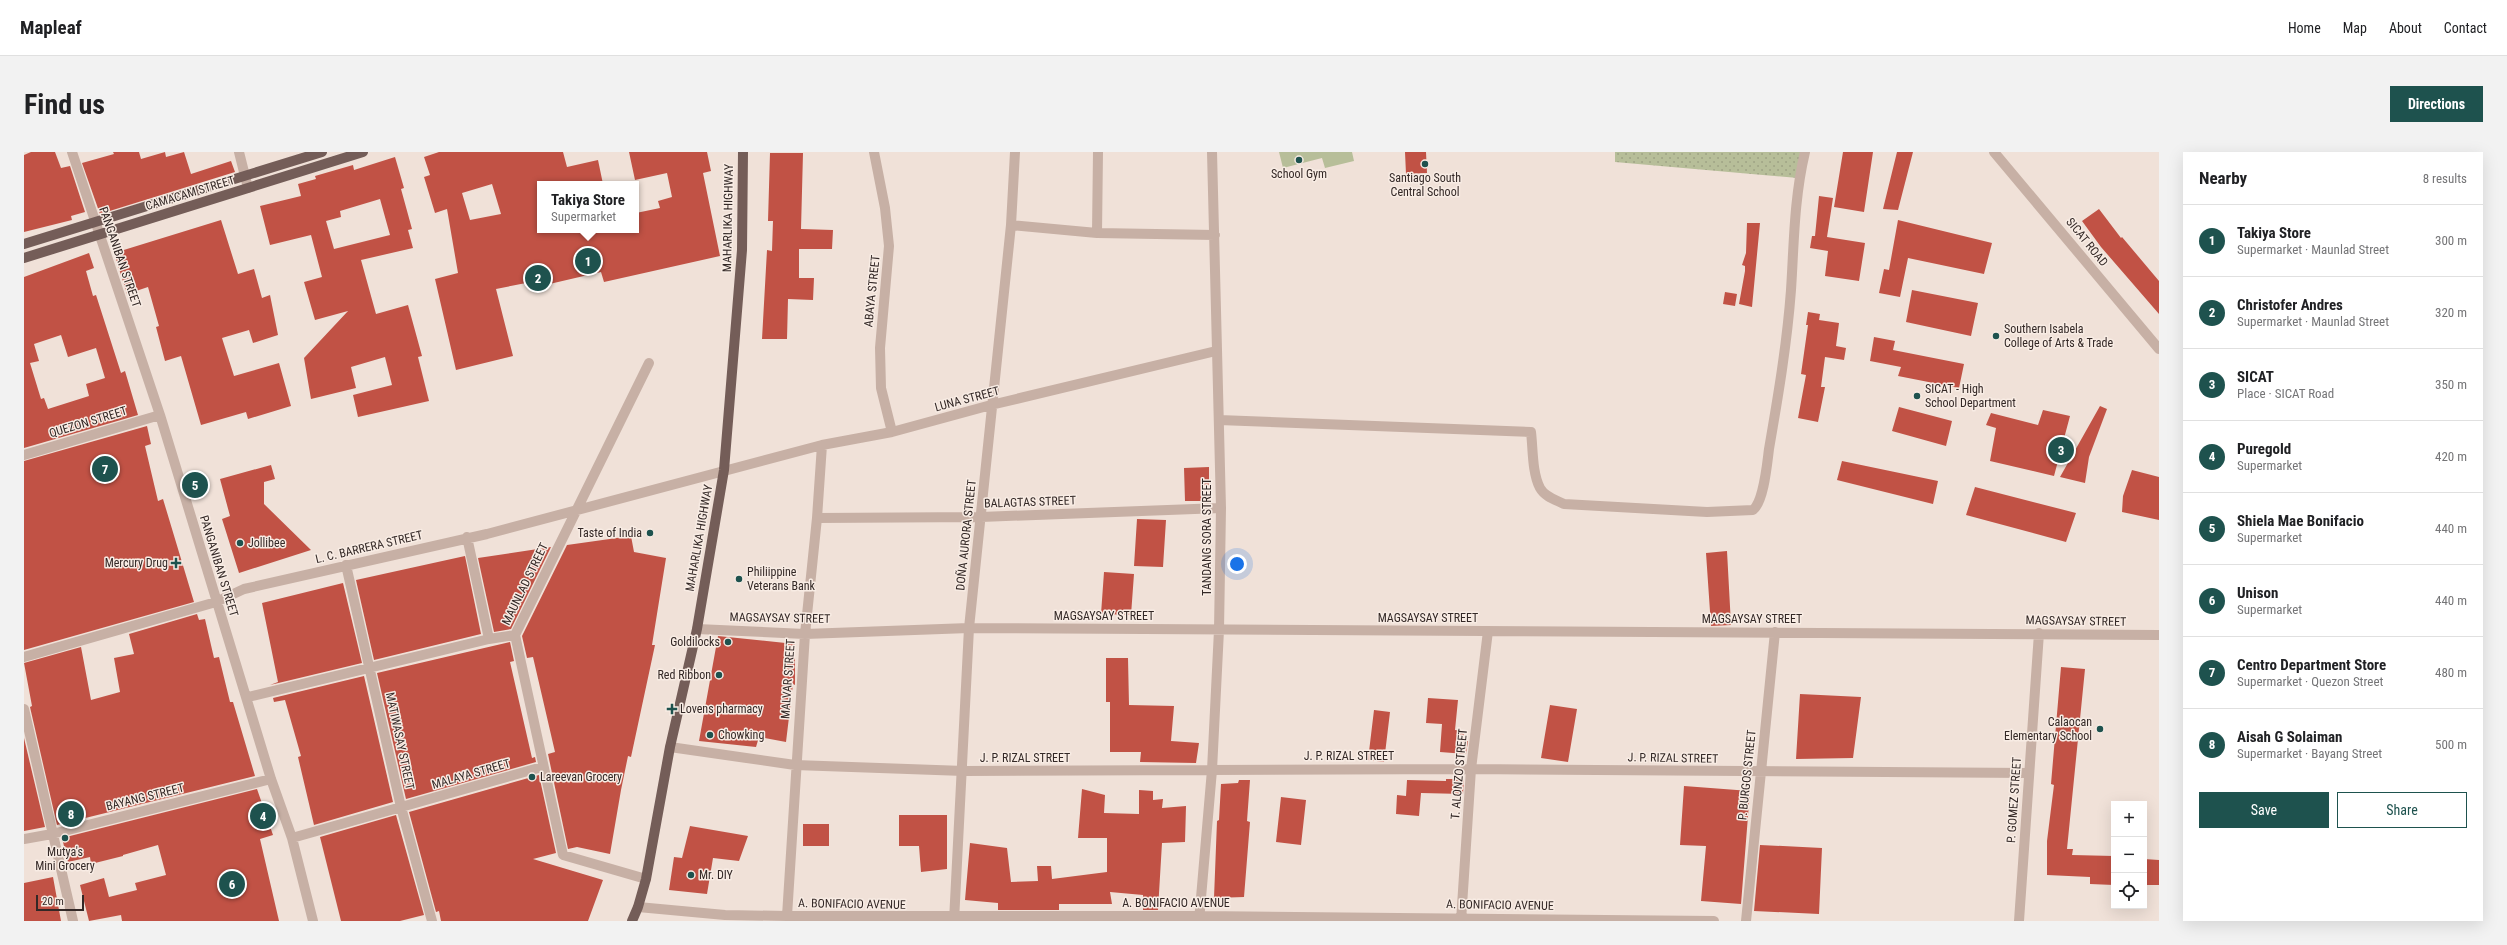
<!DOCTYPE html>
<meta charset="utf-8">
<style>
:root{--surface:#fff;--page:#f2f2f2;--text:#202124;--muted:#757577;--line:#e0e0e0;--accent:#1e524e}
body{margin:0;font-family:"Roboto Condensed",sans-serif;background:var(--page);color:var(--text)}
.controls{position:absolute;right:12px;bottom:12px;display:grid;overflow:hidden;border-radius:0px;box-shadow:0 4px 16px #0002}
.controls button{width:36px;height:36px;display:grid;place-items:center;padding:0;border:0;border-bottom:1px solid var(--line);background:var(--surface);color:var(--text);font:20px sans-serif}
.scale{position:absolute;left:12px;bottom:10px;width:48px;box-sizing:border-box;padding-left:4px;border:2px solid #332826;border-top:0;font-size:11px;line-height:14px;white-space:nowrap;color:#332826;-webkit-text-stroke:3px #f8ece4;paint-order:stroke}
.you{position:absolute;left:1213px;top:412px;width:14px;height:14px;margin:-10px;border:3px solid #fff;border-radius:50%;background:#1a73e8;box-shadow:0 0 0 6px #1a73e833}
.badge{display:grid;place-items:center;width:26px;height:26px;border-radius:50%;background:var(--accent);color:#fff;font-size:13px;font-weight:700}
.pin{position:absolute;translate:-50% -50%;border:2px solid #fff;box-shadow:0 1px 4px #0006}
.popup{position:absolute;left:513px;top:29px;width:102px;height:52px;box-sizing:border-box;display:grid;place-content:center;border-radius:0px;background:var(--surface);filter:drop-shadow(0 1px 3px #0005);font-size:13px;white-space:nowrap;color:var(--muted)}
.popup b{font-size:15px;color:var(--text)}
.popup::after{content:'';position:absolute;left:50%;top:100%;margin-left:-8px;border:8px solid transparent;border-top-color:var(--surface)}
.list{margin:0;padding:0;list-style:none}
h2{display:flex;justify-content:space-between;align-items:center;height:52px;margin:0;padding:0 16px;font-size:17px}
h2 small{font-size:13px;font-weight:400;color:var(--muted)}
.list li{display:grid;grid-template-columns:26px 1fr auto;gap:12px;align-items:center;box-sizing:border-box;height:72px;padding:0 16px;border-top:1px solid var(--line)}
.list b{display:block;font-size:15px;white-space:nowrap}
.list p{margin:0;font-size:13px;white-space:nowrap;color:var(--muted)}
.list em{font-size:13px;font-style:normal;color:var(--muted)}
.actions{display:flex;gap:8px;padding:12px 16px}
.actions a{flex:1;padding:9px 0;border:1px solid var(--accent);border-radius:0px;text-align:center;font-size:14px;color:var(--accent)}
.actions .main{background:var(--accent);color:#fff}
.icon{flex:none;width:22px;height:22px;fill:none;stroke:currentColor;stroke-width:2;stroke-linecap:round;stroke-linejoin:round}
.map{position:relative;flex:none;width:2135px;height:769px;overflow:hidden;border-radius:0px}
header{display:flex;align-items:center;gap:24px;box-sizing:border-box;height:56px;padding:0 20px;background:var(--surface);border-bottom:1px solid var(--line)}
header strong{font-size:19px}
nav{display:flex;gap:22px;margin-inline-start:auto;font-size:14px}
.intro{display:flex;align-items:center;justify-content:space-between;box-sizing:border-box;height:96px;padding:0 24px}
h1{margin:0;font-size:28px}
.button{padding:10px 18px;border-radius:0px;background:var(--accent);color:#fff;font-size:14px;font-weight:700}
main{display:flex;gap:24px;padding:0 24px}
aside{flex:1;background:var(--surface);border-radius:0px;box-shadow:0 4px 16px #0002}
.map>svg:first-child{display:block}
.grass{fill:#b7be99}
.park{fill:url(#park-dots)}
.building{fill:#c15245;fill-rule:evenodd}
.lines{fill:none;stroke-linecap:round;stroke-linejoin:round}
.minor{stroke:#c7b0a5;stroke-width:10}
.major{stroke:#745d58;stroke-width:10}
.poi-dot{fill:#1e524e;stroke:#f8ece4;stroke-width:1.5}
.labels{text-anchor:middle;stroke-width:3;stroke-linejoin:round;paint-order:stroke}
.poi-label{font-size:12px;fill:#332826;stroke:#f8ece4;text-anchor:start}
.street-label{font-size:12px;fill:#332826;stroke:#f8ece4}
</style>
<header>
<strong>Mapleaf</strong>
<nav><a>Home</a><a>Map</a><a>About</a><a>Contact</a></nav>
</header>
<div class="intro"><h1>Find us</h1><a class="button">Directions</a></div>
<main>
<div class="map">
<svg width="2135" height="769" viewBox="0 0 2135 769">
<defs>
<pattern id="park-dots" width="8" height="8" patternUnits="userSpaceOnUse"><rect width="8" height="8" fill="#b7be99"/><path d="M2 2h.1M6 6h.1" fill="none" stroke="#9ea384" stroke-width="1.8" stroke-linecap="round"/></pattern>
</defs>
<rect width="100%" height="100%" fill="#f0e1d8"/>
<path class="grass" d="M1255,0H1328L1330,9L1301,16L1298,6L1259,16Z"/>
<path class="park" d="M1591,0H1780L1774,26L1591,10Z"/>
<path class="building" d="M7,0H31L37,16L46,14L61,60L47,64L48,68L0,80V3Z
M89,0H115L117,7L141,0L142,5L160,0L167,22L207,9L211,20L76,62L58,11L90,2Z
M415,0H539L543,15L574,8L579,32H516V78H612V61L636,56L634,49L648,45L643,21L611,28L605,0H683L687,19L679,21L696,104L580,130L577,120L504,137L502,131L472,137L489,204L432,218L411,127L434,121L423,57L411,61L400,25L406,23L400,5ZM468,32L477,62L446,68L438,41Z
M1381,0H1402L1403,21L1382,22Z
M1819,0H1849L1840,60L1810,55Z
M1873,0H1889L1874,58L1859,57Z
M746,1H779L777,77L809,78L808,97H775V126H790L789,148L764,147L763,187H738L743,98L748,99L749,69H744Z
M371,5L380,36L377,37L388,77L384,78L389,96L337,108L352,162L384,153L398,204L394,205L405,249L334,265L329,243L368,233L361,205L327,215L332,236L287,247L280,206L324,159L291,168L280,130L298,125L287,83L246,93L236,54L277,44L274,32L292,27L291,24L329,13L330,18ZM356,47L366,83L310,97L302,69L317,65L316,59Z
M1795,44L1809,46L1803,85L1841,91L1835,129L1801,124L1804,99L1786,96L1788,84H1791Z
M2075,57L2097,86L2098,85L2135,129V162L2077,95L2058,69Z
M197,68L214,122L230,117L238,146L246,143L254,183L229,191L225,178L198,186L210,224L255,211L267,254L224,267L222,260L177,273L157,204L141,209L132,175L135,174L124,135L103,142L90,101Z
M1874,68L1968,91L1960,122L1884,106L1876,145L1855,141L1860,117L1865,118Z
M1723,71H1736L1728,155L1715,152L1721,119V114L1718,113L1722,101Z
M65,101L70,116L62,119L69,144L72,143L97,221L101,219L114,263L0,296V125ZM37,183L44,205L72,196L81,226L62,232L65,244L24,257L20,246L17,247L6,211L15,209L10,192Z
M1888,138L1954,151L1947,184L1882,170Z
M1701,140L1713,142L1711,154L1699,152Z
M1784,160L1796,162L1795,168L1815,171L1812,194L1822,196L1820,208L1801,205L1797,235H1801L1794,270L1774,266L1782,223L1777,222L1784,173H1782Z
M1850,185L1871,189L1869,198L1940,212L1935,236L1874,224L1877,215L1846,209Z
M2076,254L2083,257L2065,305L2061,331L2036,325Z
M1875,255L1928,269L1922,294L1868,279Z
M2019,258L2046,264L2030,324L1966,309L1972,276L1962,273L1967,261L2014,273Z
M123,274L127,292L121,294L134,349L139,347L170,450L0,498V309Z
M1818,309L1914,329L1909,352L1813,328Z
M247,313L251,327L240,330V352L287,398L215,421L198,367L206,364L196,327Z
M1185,315V349H1161L1160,316Z
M2108,318L2135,325V368L2098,360L2099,344Z
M1951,335L2052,361L2042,390L1942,363Z
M1113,367L1142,368L1139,415L1110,414Z
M607,384L610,400L642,406L628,493H631L607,605L604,604L597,638L586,702L553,695L544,697L524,602L531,600L509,505L503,506L498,484L543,393Z
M527,395L487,477L470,480L454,406Z
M1703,399L1707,473L1687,474L1682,401Z
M441,404L457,482L350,508L332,428Z
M1080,420L1110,422L1107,463L1077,462Z
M319,431L338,511L246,533L254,530L238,451Z
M173,462L175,468L181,467L190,506L195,505L206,550H209L231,624L33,673L6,555L8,554L0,511L57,495L67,548L96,540L90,506L110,502L105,482Z
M694,484L771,492V533L769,532L762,590L735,585L732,595L675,589Z
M486,490L490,509L486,510L508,606L511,605L512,610L382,647L353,521Z
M1082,506H1104L1105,553L1150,554L1147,589L1175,591L1172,611L1116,610L1117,600H1086V550H1082Z
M2037,515L2061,517L2043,697H2049L2048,703L2090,704V733L2066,732V725L2023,723V689L2030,633L2027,632Z
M340,524L369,650L290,673L274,605L277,604L261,548L250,550L249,546Z
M1776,542L1837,545L1829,606L1772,607Z
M1404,546L1434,548L1431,578L1440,579L1439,589H1444L1442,602L1416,600L1418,572L1402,571Z
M1526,553L1553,557L1544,610L1517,606Z
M1350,558L1366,560L1360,610L1344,608Z
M0,586L21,675L0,679Z
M515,623L532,701L509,707L579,728L564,769H417L415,759L412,760L385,660Z
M1422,627H1440L1439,642L1397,641L1395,664L1372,662L1373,643L1382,644L1383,628L1422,629Z
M1215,628H1226L1223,669L1226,670L1220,745L1190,746L1193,669L1195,668L1197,632L1214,631Z
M1660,634L1726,639L1717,752L1677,749L1682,694L1656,693Z
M233,637L249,683L236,687L255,769H98L97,763L65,769L56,733L80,726L85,745L113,738L111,731L142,723L134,693L99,703V704L67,712L66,705L44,710L38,686Z
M1058,637L1081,643L1080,661L1115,662V638L1129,639V648L1139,647L1138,656L1162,654L1161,690L1138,691L1134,758H1119V743L1086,740L1088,752H1035V758H974V751L941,748L946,691L983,696L987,730L1014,729L1013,714H1027L1028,727L1083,720V686H1054Z
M1257,645L1282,648L1277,693L1252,690Z
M372,663L400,763L376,769H317L296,685Z
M875,663H923V717L897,720L895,694H875Z
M779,672H805V694H779Z
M666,674L724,684L715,709L689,706L683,742L645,738L650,705L658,706Z
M1736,693L1798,696L1795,762L1730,759Z
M2120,707L2135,708V733H2120Z
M29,725L37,769H0V731Z"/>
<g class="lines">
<path class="minor" d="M48,0L136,263L247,627L268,686L289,769
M215,0L224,36
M850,0L861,56L865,94L856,196L857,236L868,280
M1970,0L2135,197
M987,73L1073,81L1191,83
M1073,81L1074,0
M1195,268L1507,280C1509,296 1508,321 1516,336C1521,345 1532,348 1540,352L1683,360L1729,358C1740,349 1743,312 1745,297C1754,245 1763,192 1767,138C1770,92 1770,46 1781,0
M0,303L136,263
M793,366L957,365L1197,356
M443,385L465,487
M322,413L377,655L408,769
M673,477L781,482L945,476L2135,483
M491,483L539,703L622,727
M0,505L192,450L220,437L463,382L798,293L868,280L967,253L1192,199
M224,545L465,487L491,483L625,211
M0,557L49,769
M646,595L771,613L940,619L1447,617L2005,621
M268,686L518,615
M0,687L28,682L247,627
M614,755L701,763L763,764H1176L1690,769
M763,764L781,482L793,366L798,293
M930,769L945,476L987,73L991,0
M1175,769L1188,618L1195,478L1197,356L1188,0
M1437,769L1447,617L1464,479
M1722,769L1751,480
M1995,769L2015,481"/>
<path class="major" d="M0,92L298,0
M0,106L339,0
M608,769L614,755L622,727L646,595L673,477L700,318L718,98L719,0"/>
</g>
<g class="poi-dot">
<circle cx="1275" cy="8" r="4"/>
<circle cx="1401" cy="12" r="4"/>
<circle cx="1972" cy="184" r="4"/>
<circle cx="1893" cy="244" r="4"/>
<circle cx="626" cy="381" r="4"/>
<circle cx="216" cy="391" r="4"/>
<path d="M150 405h4v4h4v4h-4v4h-4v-4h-4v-4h4z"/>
<circle cx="715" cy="427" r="4"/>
<circle cx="704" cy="490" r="4"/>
<circle cx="695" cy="523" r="4"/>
<path d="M646 551h4v4h4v4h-4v4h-4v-4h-4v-4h4z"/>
<circle cx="2076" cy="577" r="4"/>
<circle cx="686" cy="583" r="4"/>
<circle cx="508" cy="625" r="4"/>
<circle cx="41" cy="686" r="4"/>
<circle cx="667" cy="723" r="4"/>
</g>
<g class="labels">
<g class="poi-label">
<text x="1275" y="26" text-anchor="middle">School Gym</text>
<text x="1401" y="30" text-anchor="middle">Santiago South<tspan x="1401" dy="14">Central School</tspan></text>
<text x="1980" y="181">Southern Isabela<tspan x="1980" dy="14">College of Arts &amp; Trade</tspan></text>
<text x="1901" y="241">SICAT - High<tspan x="1901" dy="14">School Department</tspan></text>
<text x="618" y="385" text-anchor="end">Taste of India</text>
<text x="224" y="395">Jollibee</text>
<text x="144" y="415" text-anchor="end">Mercury Drug</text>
<text x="723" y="424">Philiippine<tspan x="723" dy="14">Veterans Bank</tspan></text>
<text x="696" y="494" text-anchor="end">Goldilocks</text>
<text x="687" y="527" text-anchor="end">Red Ribbon</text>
<text x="656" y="561">Lovens pharmacy</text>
<text x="2068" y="574" text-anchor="end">Calaocan<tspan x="2068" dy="14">Elementary School</tspan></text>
<text x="694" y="587">Chowking</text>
<text x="516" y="629">Lareevan Grocery</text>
<text x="41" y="704" text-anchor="middle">Mutya's<tspan x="41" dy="14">Mini Grocery</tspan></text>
<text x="675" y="727">Mr. DIY</text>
</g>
<g class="street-label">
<text transform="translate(166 41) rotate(-17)" y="4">CAMACAM STREET</text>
<text transform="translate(704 66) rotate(-89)" y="4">MAHARLIKA HIGHWAY</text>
<text transform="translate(2063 90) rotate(51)" y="4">SICAT ROAD</text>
<text transform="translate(96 105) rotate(71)" y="4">PANGANIBAN STREET</text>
<text transform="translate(848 139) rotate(-84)" y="4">ABAYA STREET</text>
<text transform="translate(943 247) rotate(-15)" y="4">LUNA STREET</text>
<text transform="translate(64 270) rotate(-17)" y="4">QUEZON STREET</text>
<text transform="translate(1006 350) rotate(-2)" y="4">BALAGTAS STREET</text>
<text transform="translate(942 383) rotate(-84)" y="4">DOÑA AURORA STREET</text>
<text transform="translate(1183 385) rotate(-90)" y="4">TANDANG SORA STREET</text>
<text transform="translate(675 386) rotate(-80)" y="4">MAHARLIKA HIGHWAY</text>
<text transform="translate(345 395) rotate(-13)" y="4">L. C. BARRERA STREET</text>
<text transform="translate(195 414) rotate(73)" y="4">PANGANIBAN STREET</text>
<text transform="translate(501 432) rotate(-64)" y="4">MAUNLAD STREET</text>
<text x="1080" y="468">MAGSAYSAY STREET</text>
<text transform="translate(756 466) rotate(1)" y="4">MAGSAYSAY STREET</text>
<text x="1404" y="470">MAGSAYSAY STREET</text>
<text x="1728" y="471">MAGSAYSAY STREET</text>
<text transform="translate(2052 469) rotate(1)" y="4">MAGSAYSAY STREET</text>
<text transform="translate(764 527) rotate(-86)" y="4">MALVAR STREET</text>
<text transform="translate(376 589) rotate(78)" y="4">MATIWASAY STREET</text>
<text x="1325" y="608">J. P. RIZAL STREET</text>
<text x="1001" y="610">J. P. RIZAL STREET</text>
<text transform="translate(1649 606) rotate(1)" y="4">J. P. RIZAL STREET</text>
<text transform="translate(447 622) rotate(-16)" y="4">MALAYA STREET</text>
<text transform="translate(1435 622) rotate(-85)" y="4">T. ALONZO STREET</text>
<text transform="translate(1723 623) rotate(-84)" y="4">P. BURGOS STREET</text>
<text transform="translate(121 645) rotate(-14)" y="4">BAYANG STREET</text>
<text transform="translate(1990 648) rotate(-86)" y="4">P. GOMEZ STREET</text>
<text x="1152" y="755">A. BONIFACIO AVENUE</text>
<text transform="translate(828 752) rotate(1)" y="4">A. BONIFACIO AVENUE</text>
<text transform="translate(1476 753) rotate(1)" y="4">A. BONIFACIO AVENUE</text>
</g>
</g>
</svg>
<div class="controls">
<button>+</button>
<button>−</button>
<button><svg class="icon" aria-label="locate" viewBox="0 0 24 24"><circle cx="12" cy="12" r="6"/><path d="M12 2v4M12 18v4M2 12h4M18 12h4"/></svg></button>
</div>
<div class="scale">20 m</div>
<div class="you"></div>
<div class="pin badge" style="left:564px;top:109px">1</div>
<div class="popup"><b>Takiya Store</b>Supermarket</div>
<div class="pin badge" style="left:514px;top:126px">2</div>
<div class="pin badge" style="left:2037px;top:298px">3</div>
<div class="pin badge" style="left:239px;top:664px">4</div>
<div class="pin badge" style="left:171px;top:333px">5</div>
<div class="pin badge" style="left:208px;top:732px">6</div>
<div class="pin badge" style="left:81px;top:317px">7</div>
<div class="pin badge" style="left:47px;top:662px">8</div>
</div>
<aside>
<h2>Nearby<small>8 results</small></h2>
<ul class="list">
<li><span class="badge">1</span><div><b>Takiya Store</b><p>Supermarket · Maunlad Street</p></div><em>300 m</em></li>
<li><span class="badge">2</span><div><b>Christofer Andres</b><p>Supermarket · Maunlad Street</p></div><em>320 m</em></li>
<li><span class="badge">3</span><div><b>SICAT</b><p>Place · SICAT Road</p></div><em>350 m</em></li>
<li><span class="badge">4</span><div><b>Puregold</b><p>Supermarket</p></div><em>420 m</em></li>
<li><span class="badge">5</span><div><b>Shiela Mae Bonifacio</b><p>Supermarket</p></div><em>440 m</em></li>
<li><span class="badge">6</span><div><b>Unison</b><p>Supermarket</p></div><em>440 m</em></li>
<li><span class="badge">7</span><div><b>Centro Department Store</b><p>Supermarket · Quezon Street</p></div><em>480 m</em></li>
<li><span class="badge">8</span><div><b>Aisah G Solaiman</b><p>Supermarket · Bayang Street</p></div><em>500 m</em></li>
</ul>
<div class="actions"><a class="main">Save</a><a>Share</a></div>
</aside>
</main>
